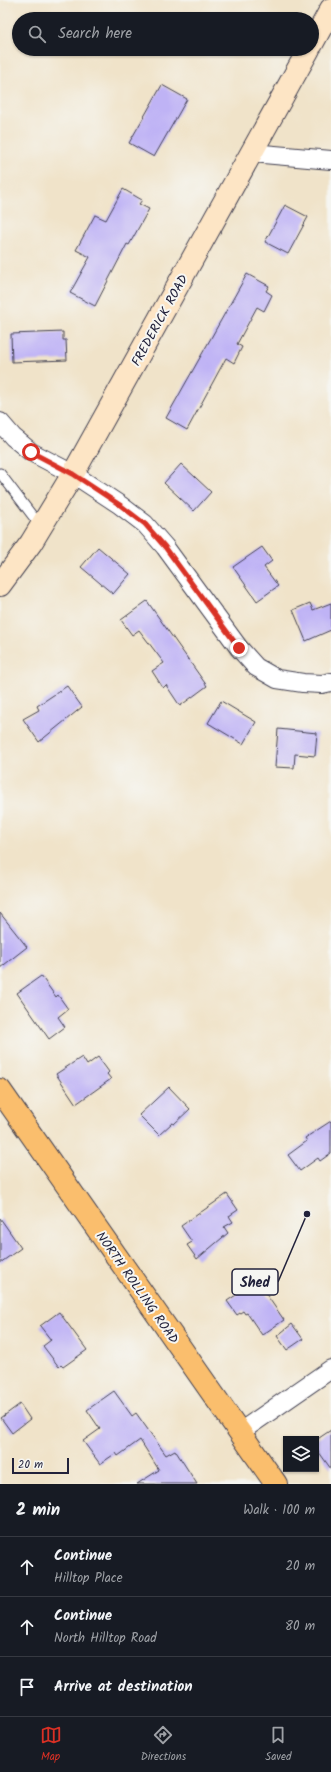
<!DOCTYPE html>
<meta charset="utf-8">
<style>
:root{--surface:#171b24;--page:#20242c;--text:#f1f3f6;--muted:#9ea1a6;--line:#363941;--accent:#d93025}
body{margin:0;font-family:Kalam,sans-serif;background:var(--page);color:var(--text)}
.controls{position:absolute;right:12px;bottom:12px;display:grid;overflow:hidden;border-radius:0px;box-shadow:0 1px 3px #0004}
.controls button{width:36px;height:36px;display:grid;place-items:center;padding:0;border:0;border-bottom:1px solid var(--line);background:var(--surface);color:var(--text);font:20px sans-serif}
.scale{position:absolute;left:12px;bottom:10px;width:57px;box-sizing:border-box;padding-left:4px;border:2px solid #22223b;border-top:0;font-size:11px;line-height:14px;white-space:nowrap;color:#22223b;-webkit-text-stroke:3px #f6f6f2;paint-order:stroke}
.stop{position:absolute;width:12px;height:12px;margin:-9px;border:3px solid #d93025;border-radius:50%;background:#fff}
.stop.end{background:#d93025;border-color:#fff;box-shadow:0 1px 4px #0008}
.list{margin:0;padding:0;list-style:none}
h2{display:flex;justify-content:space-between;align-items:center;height:52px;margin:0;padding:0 16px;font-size:17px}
h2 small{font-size:13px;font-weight:400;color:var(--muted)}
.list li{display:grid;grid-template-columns:26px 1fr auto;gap:12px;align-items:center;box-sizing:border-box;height:60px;padding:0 16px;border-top:1px solid var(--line)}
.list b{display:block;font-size:15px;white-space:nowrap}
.list p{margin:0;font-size:13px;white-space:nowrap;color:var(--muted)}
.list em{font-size:13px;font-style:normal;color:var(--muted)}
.icon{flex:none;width:22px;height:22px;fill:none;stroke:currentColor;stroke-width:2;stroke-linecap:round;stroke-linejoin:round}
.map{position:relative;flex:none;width:331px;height:1484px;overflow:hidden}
.search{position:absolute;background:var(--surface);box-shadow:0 1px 3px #0004;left:12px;right:12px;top:12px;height:44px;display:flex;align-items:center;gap:10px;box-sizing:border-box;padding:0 14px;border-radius:22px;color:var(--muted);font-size:15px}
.sheet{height:232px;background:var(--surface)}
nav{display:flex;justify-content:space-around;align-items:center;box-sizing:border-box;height:56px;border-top:1px solid var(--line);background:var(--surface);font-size:11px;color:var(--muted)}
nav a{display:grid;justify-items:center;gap:2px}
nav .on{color:var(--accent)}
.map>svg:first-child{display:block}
.building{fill:#bfb3f5}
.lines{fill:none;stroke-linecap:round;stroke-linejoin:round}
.service-casing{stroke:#413f50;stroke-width:11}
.minor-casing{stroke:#413f50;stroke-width:20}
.secondary-casing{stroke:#413f50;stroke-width:24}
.primary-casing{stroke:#413f50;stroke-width:24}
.service{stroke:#fff;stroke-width:9}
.minor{stroke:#fff;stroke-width:18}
.secondary{stroke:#fde5c5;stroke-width:22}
.primary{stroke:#fabe6d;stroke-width:22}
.route{stroke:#d93025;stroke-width:5}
.labels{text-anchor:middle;stroke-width:4;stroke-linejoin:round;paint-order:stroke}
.street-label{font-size:13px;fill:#22223b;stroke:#f6f6f2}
.leader{fill:none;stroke:#22223b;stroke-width:1.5}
.callout-dot{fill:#22223b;stroke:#f6f6f2;stroke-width:1.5}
.callout{fill:#f6f6f2;stroke:#22223b;stroke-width:1.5}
.callout-label{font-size:14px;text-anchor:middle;font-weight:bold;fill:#22223b}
</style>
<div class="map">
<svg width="331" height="1484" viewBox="0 0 331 1484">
<rect width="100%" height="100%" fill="#f6f6f2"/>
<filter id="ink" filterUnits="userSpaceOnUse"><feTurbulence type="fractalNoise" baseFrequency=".025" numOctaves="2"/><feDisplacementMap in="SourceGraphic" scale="8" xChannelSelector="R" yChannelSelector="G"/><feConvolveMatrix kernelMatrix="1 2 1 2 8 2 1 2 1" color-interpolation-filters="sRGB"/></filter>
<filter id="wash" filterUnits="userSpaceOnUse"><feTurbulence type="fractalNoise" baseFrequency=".012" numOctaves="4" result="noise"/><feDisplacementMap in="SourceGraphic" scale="16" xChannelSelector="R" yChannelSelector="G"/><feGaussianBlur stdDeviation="0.9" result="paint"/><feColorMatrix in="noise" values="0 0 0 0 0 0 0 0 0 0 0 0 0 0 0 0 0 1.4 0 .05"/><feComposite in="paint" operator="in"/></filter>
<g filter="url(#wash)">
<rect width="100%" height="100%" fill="#f0e3c9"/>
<g id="blocks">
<path class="building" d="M162,85L187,99L154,157L129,143Z
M123,189L142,200L139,204L149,209L129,245L127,244L95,306L70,293L90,257L76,250L95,215L106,220Z
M285,205L308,217L288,254L265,242Z
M247,274L269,286L266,291L272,295L264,311L257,307L237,344L242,347L234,363L226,358L187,430L166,418Z
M63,332V340H66L67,360L12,362L11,334Z
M181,464L211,492L194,511L164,483Z
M98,547L130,574L113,594L81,567Z
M262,547L272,561L264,567L278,586L257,601L233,567Z
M147,601L207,686L180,706L166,685L163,688L152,671L164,663L139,630L132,635L121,620Z
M310,603L313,610L331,603V630L306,641L293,610Z
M67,686L82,707L39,742L23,719L39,710L37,706Z
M221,701L256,722L243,744L208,723Z
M278,729L317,733L315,756L295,754L294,768L275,767Z
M0,913L27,947L0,968Z
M41,976L56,997L58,995L68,1009L58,1017L65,1027L49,1039L17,993Z
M82,1057L87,1065L98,1057L109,1072L107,1074L111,1079L76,1104L56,1074Z
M169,1087L190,1109L174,1124L172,1123L159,1135L139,1115Z
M331,1121V1153L320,1161L318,1158L300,1171L288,1155L307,1141L305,1138Z
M227,1194L238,1210L229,1216L233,1222L224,1227L228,1233L197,1259L187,1245L192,1242L181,1226Z
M0,1218L21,1248L0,1263Z
M257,1281L284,1320L262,1335L247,1313L245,1314L243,1311L237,1315L227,1301Z
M59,1312L87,1350L63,1367L61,1365L59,1367L43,1346L51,1340L40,1326Z
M292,1324L303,1339L287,1350L277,1336Z
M114,1391L132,1416L136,1413L166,1455L175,1450L197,1484H137L159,1470L140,1440L118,1456L116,1453L100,1464L83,1441L100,1429L87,1410Z
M20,1404L30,1419L12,1433L1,1418Z
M331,1430V1469L316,1448V1440Z"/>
</g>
</g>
<g filter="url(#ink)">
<use href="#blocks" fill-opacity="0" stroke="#413f50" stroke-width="1"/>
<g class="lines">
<defs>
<path id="service" d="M0,473L41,527"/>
<path id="minor" d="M252,153L331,160
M0,422L13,437L31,452L73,474L120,505L145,524L165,547L239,648L256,667L277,679L303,683L322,684L331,682
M240,1432L331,1369"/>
<path id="secondary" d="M312,44L331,9
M0,585L31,543L73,474L309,49"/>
<path id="primary" d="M0,1090L276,1484"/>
</defs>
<use href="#service" class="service-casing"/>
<use href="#minor" class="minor-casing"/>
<use href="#secondary" class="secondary-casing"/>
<use href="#primary" class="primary-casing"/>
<use href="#service" class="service"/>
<use href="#minor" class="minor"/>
<use href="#secondary" class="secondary"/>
<use href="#primary" class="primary"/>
</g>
</g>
<g class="lines" filter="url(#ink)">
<path class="route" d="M31,452L73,474L120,505L145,524L165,547L239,648"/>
</g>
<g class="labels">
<g class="street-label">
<text transform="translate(159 320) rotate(-61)" y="5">FREDERICK ROAD</text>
<text transform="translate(138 1287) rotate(55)" y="5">NORTH ROLLING ROAD</text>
</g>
</g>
<path class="leader" d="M307 1214L278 1282"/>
<circle class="callout-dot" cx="307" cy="1214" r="4"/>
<rect class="callout" x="232" y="1269" width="46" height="26" rx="4"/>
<g class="callout-label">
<text x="255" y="1287">Shed</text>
</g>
</svg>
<div class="controls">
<button><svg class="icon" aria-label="layers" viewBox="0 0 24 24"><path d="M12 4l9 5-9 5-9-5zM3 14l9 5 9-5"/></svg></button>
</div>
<div class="scale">20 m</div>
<div class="stop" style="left:31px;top:452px"></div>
<div class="stop end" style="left:239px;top:648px"></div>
<div class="search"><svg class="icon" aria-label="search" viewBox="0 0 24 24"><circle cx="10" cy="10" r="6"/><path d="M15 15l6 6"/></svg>Search here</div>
</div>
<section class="sheet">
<h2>2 min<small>Walk · 100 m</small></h2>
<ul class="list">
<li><svg class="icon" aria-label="ahead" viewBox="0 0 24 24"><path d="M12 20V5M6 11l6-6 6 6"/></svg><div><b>Continue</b><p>Hilltop Place</p></div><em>20 m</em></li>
<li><svg class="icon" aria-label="ahead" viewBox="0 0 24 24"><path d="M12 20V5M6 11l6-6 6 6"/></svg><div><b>Continue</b><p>North Hilltop Road</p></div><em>80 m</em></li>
<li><svg class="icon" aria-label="arrive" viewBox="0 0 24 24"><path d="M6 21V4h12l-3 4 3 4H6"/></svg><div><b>Arrive at destination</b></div></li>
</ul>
</section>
<nav>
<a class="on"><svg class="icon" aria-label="map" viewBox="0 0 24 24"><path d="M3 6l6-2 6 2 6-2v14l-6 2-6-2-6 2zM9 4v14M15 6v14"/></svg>Map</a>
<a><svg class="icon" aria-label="directions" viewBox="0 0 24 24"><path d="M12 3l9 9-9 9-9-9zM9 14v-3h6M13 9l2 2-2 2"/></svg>Directions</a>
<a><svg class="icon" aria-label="saved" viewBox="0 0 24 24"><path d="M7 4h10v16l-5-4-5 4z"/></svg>Saved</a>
</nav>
